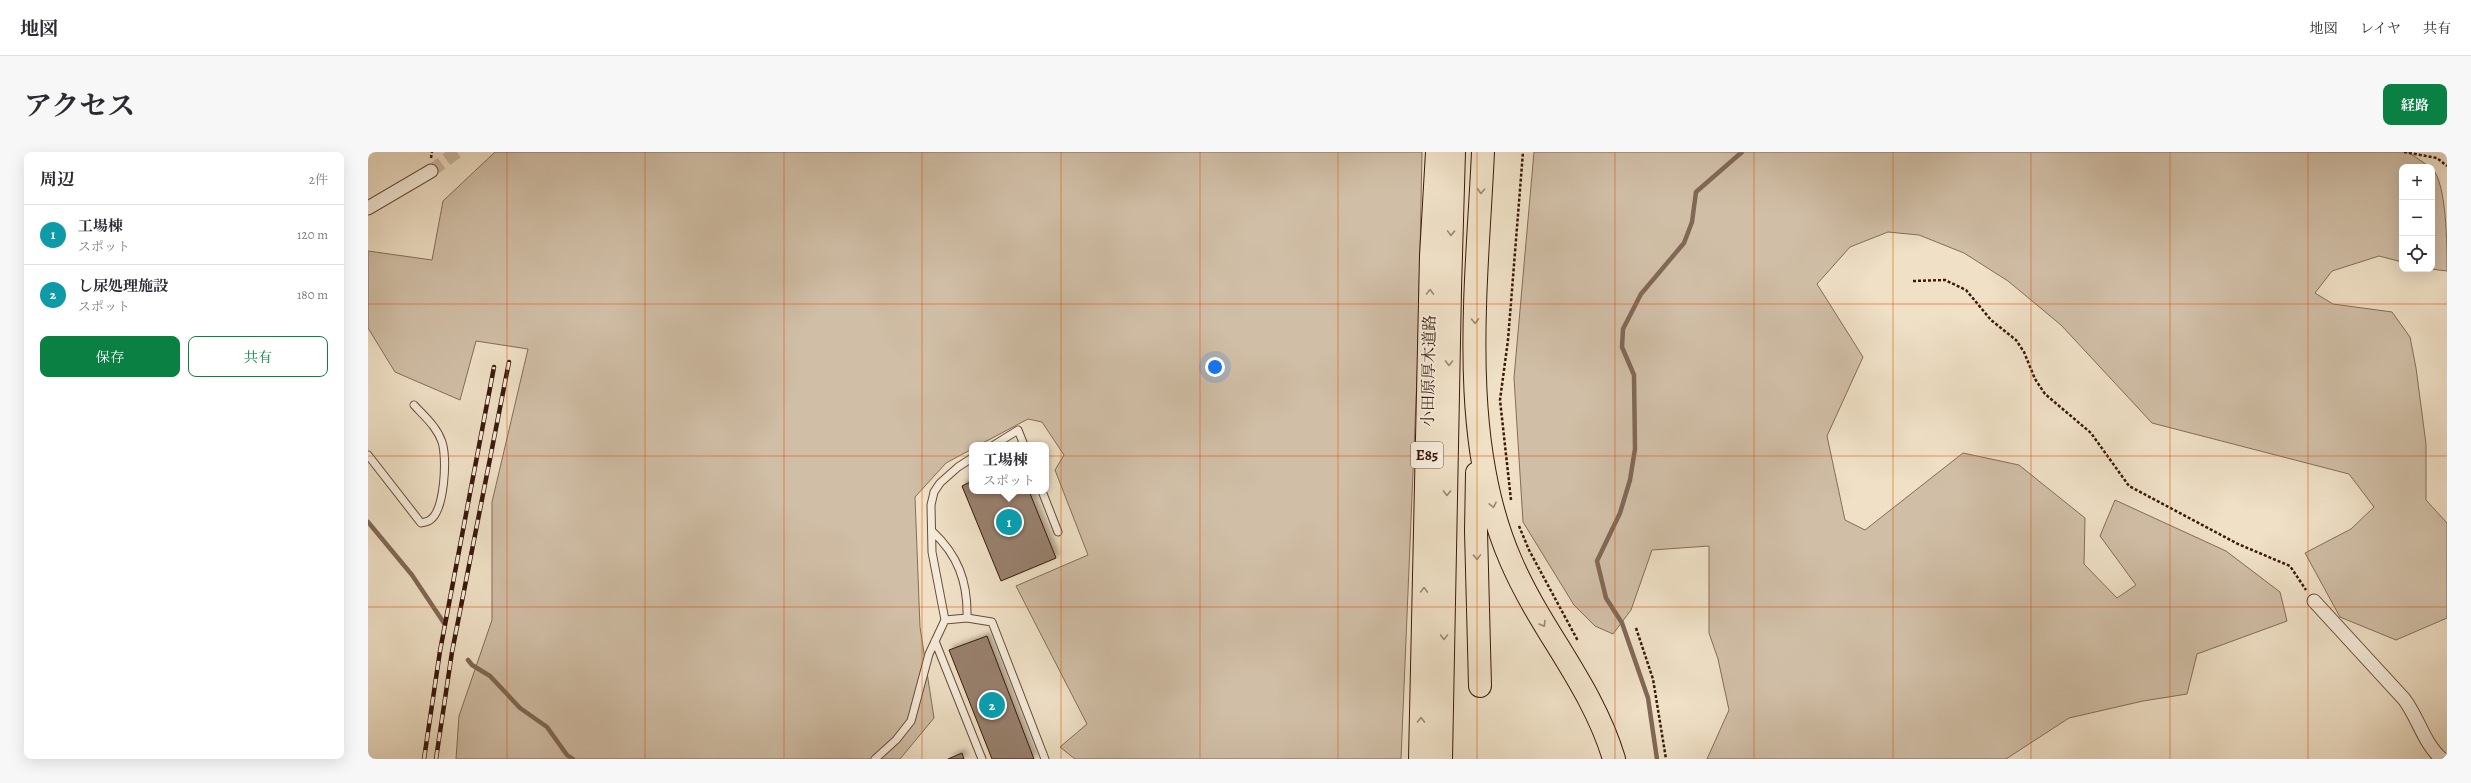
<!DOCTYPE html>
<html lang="ja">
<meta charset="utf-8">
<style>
:root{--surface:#fff;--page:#f7f7f7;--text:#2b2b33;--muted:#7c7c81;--line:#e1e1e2;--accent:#0b8043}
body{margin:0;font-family:Alegreya,"Noto Serif JP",serif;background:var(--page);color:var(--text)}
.controls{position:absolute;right:12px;top:12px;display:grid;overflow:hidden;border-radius:8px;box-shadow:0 4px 16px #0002}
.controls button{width:36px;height:36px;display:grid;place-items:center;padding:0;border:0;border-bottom:1px solid var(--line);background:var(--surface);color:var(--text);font:20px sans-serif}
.you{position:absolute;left:847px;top:215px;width:14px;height:14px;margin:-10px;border:3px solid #fff;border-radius:50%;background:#1a73e8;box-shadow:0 0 0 6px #1a73e833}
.badge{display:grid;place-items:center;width:26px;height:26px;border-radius:50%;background:var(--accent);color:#fff;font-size:13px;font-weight:700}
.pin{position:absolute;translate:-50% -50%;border:2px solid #fff;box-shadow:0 1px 4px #0006}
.popup{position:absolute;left:601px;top:290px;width:80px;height:52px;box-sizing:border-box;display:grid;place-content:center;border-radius:8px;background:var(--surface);filter:drop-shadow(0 1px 3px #0005);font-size:13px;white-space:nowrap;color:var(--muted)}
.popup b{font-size:15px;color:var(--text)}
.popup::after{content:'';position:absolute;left:50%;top:100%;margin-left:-8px;border:8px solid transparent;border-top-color:var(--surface)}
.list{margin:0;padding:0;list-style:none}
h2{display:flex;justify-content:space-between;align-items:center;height:52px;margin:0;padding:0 16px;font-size:17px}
h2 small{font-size:13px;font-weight:400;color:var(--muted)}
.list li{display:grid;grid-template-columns:26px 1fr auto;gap:12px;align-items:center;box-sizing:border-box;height:60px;padding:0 16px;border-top:1px solid var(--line)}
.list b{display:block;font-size:15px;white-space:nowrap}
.list p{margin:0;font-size:13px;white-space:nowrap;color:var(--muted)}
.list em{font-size:13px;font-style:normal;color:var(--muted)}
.actions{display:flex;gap:8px;padding:12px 16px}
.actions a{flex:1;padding:9px 0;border:1px solid var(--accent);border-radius:8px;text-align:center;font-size:14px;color:var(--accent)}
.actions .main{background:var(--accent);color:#fff}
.icon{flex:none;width:22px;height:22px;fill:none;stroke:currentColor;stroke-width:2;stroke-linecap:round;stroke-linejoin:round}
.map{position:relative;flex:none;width:2079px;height:607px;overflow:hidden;border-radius:8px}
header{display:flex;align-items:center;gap:24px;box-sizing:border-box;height:56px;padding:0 20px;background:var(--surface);border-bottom:1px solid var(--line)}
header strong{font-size:19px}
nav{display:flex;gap:22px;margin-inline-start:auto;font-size:14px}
.intro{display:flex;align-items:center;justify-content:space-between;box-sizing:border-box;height:96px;padding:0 24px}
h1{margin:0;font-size:28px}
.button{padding:10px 18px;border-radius:8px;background:var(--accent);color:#fff;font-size:14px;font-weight:700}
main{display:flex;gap:24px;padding:0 24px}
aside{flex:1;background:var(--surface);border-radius:8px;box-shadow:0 4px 16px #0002}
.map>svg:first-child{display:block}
.green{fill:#d0bea6;stroke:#856c59}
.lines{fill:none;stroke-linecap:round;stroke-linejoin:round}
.stream{stroke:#816856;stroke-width:4.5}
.building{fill:#98806d;stroke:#3a190c;filter:url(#shadow)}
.street-tunnel{stroke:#cbb8a1;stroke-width:13;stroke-dasharray:13 6;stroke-linecap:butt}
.lane-casing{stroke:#674b3a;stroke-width:9}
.street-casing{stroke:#674b3a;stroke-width:15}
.highway-casing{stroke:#3a190c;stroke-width:24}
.path{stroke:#3a190c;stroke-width:2.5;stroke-dasharray:3 2;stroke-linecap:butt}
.lane{stroke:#f5ebda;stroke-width:7}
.street{stroke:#f5ebda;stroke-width:13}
.highway{stroke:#efe0c6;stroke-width:22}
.rail-casing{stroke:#3a190c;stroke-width:4.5}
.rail{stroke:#f5ebda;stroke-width:3;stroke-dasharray:9;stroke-linecap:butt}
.oneway{stroke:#9e8672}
.grid{fill:none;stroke:#d7530c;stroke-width:1;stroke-opacity:0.55}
.labels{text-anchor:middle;stroke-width:3.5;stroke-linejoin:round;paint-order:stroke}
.shield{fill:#f5ebda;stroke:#72584a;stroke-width:1}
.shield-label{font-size:15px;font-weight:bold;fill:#3a190c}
.street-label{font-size:16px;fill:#3a190c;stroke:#f5ebda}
</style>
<header>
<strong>地図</strong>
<nav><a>地図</a><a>レイヤ</a><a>共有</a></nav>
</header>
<div class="intro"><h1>アクセス</h1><a class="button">経路</a></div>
<main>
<aside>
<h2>周辺<small>2件</small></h2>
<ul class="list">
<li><span class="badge" style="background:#0f9aa8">1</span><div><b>工場棟</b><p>スポット</p></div><em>120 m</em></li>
<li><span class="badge" style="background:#0f9aa8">2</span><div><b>し尿処理施設</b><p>スポット</p></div><em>180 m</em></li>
</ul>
<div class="actions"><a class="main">保存</a><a>共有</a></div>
</aside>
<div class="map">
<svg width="2079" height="607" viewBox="0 0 2079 607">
<defs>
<filter id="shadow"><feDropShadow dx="3.5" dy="-3.5" stdDeviation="2" flood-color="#0004"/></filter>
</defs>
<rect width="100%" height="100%" fill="#efe0c6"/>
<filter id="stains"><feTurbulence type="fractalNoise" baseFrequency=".005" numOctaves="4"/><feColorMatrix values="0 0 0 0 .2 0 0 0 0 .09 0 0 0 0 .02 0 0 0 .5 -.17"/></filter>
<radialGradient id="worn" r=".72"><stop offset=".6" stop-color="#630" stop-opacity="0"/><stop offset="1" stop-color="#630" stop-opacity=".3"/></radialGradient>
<path class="green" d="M127,0H1054L1050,201L1033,607H707L692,595L719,572L648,434L720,403L687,318L696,303L674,270L660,267L611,293H604V297L578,311L547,345L552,475L566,566L532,607H88L91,564L124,468V350L160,197L108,189L92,248L27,220L0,176V99L64,108L75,49Z
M1166,0H2040L2062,15H2034V110L2011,104L1964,119L1947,141L1965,152L2024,160L2042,185L2048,216L2058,292V348L2079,371V466L2028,488L1972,465L1937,401L1983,377L2006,355L1981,322L1784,271L1693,173L1640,129L1596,101L1551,83L1520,80L1482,95L1449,132L1495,205L1459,284L1477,368L1497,378L1595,301L1651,313L1717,366L1716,412L1749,446L1768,433L1732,384L1747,348L1858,399L1912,440L1919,469L1829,502L1819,542L1775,549L1701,566L1638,607H1339L1361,558L1350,507L1341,481V394L1284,398L1263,458L1245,482L1227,474L1206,453L1155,370L1146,226Z
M2064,16C2079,32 2079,94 2079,119L2062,117H2064Z"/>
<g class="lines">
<path class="stream" d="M0,370L44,423L76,471
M100,508L104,513L122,524L152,556L179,575L199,603L205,607
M1289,607L1280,546L1254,471L1238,446L1229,409L1252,361L1262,328L1267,297L1266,223L1254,195L1255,177L1273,142L1316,91L1324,70L1328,40L1374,0"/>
</g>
<path class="building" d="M604,329V339H661L688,406L633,429L594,334Z
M619,484L666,607H624L581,498Z
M594,601L596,607H580Z"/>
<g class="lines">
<path class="street-tunnel" d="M63,19L89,0"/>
<defs>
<path id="lane" d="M626,293L650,278L656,293
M0,303L53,371C56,370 60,370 62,368C77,358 79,306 74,290C69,275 57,265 46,253
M674,339L690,380
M564,379C590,403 600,430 599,466L577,468
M599,466L624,470L677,607
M567,489L614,607
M507,607L528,588L543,569L561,502L577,468L564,400L563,353L566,340L572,331L590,315L604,306"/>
<path id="street" d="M0,56L63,19
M1946,449L2036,547C2050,565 2056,592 2074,607"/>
<path id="highway" d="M1115,0C1109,131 1089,286 1143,409C1173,479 1224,533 1246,607
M1109,321L1108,379L1112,534
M1052,607L1063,104L1069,0
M1073,607L1082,137L1086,0"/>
</defs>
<use href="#lane" class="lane-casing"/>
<use href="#street" class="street-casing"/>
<use href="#highway" class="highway-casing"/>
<path class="path" d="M2036,0L2069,6L2079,14
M63,6L64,0
M1545,129L1577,128L1598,138L1623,168L1648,188L1656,200L1667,227L1677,242L1723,281L1761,334L1870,392L1922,414L1938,438
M1143,348L1132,248L1140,188L1155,0
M1151,374L1161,398L1210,489
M1268,476L1285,527L1298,607"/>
<use href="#lane" class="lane"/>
<use href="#street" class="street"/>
<use href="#highway" class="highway"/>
<defs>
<path id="rail" d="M56,607L72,499L126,215
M68,607L84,500L141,210"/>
</defs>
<use href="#rail" class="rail-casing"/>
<use href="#rail" class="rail"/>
</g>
<defs><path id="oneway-chevron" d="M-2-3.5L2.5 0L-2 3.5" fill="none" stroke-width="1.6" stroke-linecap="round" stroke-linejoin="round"/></defs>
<g class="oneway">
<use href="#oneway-chevron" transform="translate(1113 39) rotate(93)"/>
<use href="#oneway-chevron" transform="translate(1083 81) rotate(92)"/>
<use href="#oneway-chevron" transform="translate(1062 140) rotate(-89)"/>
<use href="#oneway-chevron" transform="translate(1107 169) rotate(89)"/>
<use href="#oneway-chevron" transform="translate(1081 211) rotate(91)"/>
<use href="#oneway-chevron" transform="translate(1079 341) rotate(91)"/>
<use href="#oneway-chevron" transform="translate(1125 353) rotate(78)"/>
<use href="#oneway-chevron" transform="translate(1109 405) rotate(88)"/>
<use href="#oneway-chevron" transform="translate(1056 438) rotate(-89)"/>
<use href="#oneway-chevron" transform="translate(1175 472) rotate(59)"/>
<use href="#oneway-chevron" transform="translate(1076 485) rotate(91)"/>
<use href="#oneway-chevron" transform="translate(1053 568) rotate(-89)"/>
</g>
<path class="grid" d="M139,0V607M277,0V607M416,0V607M554,0V607M693,0V607M832,0V607M970,0V607M1109,0V607M1247,0V607M1386,0V607M1525,0V607M1663,0V607M1802,0V607M1940,0V607M0,152H2079M0,304H2079M0,455H2079"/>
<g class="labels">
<rect class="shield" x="1043" y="290" width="32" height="26" rx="3"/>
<g class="shield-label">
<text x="1059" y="308">E85</text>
</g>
<g class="street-label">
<text transform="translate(1060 219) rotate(-89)" y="6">小田原厚木道路</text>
</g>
</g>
<rect width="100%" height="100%" filter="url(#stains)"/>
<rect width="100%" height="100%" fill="url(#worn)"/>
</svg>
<div class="controls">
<button>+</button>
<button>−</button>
<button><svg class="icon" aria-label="locate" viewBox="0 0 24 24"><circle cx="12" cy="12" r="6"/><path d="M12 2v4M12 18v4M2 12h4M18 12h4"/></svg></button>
</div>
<div class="you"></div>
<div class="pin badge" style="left:641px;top:370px;background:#0f9aa8">1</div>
<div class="popup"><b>工場棟</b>スポット</div>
<div class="pin badge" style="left:624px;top:553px;background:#0f9aa8">2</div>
</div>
</main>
